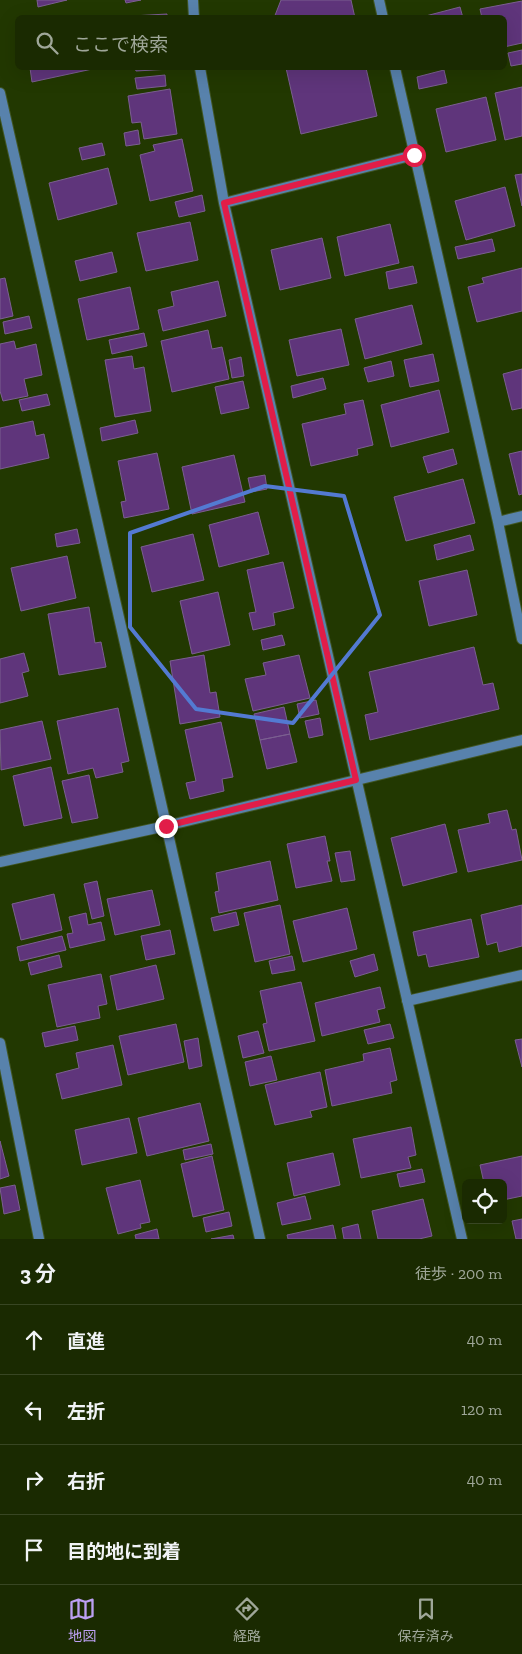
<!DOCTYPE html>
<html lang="ja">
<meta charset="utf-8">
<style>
:root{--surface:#1a2a01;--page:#273610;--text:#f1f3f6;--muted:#9fa799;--line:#384623;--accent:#bca0f2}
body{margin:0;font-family:"Zilla Slab","Noto Sans JP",serif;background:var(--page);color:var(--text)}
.controls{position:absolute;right:15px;bottom:15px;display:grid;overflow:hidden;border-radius:8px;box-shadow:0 5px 20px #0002}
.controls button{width:45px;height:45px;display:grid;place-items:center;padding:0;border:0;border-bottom:1px solid var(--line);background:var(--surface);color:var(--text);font:25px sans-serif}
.stop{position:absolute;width:15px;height:15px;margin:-11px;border:4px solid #e11d48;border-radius:50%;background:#fff}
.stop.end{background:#e11d48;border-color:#fff;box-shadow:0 1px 5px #0008}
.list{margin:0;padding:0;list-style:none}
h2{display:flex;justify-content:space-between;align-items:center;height:65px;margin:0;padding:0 20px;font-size:21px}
h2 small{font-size:16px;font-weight:400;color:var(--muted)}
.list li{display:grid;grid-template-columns:32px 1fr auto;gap:15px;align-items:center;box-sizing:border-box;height:70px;padding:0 20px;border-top:1px solid var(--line)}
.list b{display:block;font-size:19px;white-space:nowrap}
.list em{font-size:16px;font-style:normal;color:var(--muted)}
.icon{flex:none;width:28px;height:28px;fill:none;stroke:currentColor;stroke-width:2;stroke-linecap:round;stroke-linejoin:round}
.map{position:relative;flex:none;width:522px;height:1239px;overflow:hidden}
.search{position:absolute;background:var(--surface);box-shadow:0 5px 20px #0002;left:15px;right:15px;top:15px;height:55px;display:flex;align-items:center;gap:12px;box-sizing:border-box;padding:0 18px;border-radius:8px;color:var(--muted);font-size:19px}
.sheet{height:345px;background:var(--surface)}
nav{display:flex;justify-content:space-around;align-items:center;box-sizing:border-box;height:70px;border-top:1px solid var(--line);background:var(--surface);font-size:14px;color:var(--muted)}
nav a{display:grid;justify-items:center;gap:2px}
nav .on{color:var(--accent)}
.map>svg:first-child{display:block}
.building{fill:#5f357b;stroke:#7b5f90}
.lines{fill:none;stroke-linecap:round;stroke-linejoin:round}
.street-casing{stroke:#415624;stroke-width:12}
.street{stroke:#5882ac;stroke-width:10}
.route{stroke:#e11d48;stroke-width:6}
.marked{fill:none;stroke:#537ad2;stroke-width:4;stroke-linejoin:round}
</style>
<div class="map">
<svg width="522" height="1239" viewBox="0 0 522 1239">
<rect width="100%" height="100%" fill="#223801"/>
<path class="building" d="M37,0H67L38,7Z
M125,0H141L126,3Z
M281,0H351L355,18H274Z
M522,1V43L504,47V18H482L480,9Z
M460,7L463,18H418Z
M167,14V18H132V16Z
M522,50V64L511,66L508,53Z
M30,68H97L32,82Z
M135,68H171V69L136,71Z
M286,68H366L377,116L301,134Z
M444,70L447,83L419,89L417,77Z
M165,75L166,86L137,89L135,78Z
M522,87V136L505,140L495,93Z
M170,89L177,134L144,139L141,122L132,123L128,96Z
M486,97L496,140L446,152L436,109Z
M138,130L140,144L126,146L124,133Z
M182,139L193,191L150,201L140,155L155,151L153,145Z
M102,143L105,155L82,160L79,148Z
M108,168L117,204L58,220L49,183Z
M522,174V206L515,175Z
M505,187L515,226L466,240L455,201Z
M202,195L205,211L179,217L175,202Z
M190,222L198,260L146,271L137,233Z
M390,224L399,263L345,276L337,237Z
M322,238L331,278L280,290L271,250Z
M492,239L495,251L458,259L455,247Z
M112,252L117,272L80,281L75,261Z
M413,266L417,283L389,289L386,272Z
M522,268V311L477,322L468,287L484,283L482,278Z
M5,278L13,316L0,319V279Z
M218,281L226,316L163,331L158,310L174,306L171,292Z
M130,287L139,329L87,340L78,299Z
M412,305L422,344L365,359L355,319Z
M29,316L32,328L5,334L3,322Z
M341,329L349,365L297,376L289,340Z
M208,330L212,349L222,347L229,379L172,392L161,341Z
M144,333L147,346L112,354L109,340Z
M14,341L16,349L36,344L42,375L24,379L28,396L3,401L0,391V344Z
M433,354L439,381L410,387L404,360Z
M132,356L134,369L144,367L151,411L115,417L105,360Z
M241,357L244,376L232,378L229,360Z
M391,361L394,376L368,382L364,368Z
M522,369V408L512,410L503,374Z
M323,378L326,389L293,398L291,386Z
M243,381L249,408L221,414L215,387Z
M439,390L449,432L391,447L381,405Z
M47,394L50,405L22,411L19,400Z
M363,400L373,445L357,449L358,455L311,466L302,424L346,414L344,404Z
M135,420L138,433L102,441L100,428Z
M33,421L36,436L44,434L49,458L0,469V428Z
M453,449L457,464L428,473L423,457Z
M522,451V494L519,495L509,454Z
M157,453L169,509L124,518L121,502L126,501L118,461Z
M234,455L245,502L192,514L182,467Z
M265,475L267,489L251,492L248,478Z
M463,479L475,523L406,541L394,497Z
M258,512L269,554L219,567L209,525Z
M77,529L80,543L57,547L55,534Z
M193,534L204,580L152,592L141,547Z
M470,535L474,550L437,560L434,545Z
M67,556L76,598L21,611L11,568Z
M283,562L294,608L273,613L275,625L253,630L249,613L256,612L247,570Z
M467,570L477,615L429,626L419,581Z
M218,592L230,645L192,654L180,601Z
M89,607L95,643L101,642L106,667L59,675L48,614Z
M282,635L285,645L263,650L261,640Z
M474,647L483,685L493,683L499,709L370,740L365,715L378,712L369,672Z
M24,653L29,671L22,673L28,696L0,703V659Z
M204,655L210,693L216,692L220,717L180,724L170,661Z
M299,655L310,698L253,711L245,679L266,675L263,663Z
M316,700L319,714L300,718L297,704Z
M284,707L290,734L260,740L254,714Z
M118,708L129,761L121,763L123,772L96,778L93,768L68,774L57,721Z
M320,718L323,735L309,738L305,721Z
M42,721L51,759L1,770L0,730Z
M221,722L233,777L222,779L224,791L190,799L186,783L196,781L185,730Z
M290,734L297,762L267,769L260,740Z
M51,767L62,818L24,826L13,776Z
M89,775L98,818L72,823L62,781Z
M507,810L512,830L516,829L522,860L468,872L458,830L490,823L488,814Z
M445,824L457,872L403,886L391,838Z
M325,836L330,861H327L332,881L296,888L287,844Z
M350,851L355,880L341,882L335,853Z
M270,861L278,900L219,913L215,892L219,891L216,873Z
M97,881L104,916L92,919L84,884Z
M152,890L160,925L115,935L107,899Z
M54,894L62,930L21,940L12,904Z
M280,905L290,954L255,962L244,913Z
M522,905V946L499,952L497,942L487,945L481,915Z
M347,908L357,949L303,962L293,921Z
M236,912L239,925L214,931L211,918Z
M86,913L88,925L101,922L105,940L70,948L67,934L73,933L69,917Z
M471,919L479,957L429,967L426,954L418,956L413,932Z
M170,930L175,954L146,960L141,936Z
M62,936L66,950L20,961L17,947Z
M374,954L378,970L355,977L350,961Z
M59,955L62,967L31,975L28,963Z
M292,956L295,970L272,974L269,961Z
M156,965L164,999L117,1010L110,976Z
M101,974L107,1004L98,1006L100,1018L57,1027L48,985Z
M301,982L315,1041L269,1051L263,1024L267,1023L260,991Z
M380,987L385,1008L377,1010L380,1022L322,1036L315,1003Z
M176,1024L184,1062L128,1075L119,1036Z
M390,1024L394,1038L368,1044L364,1030Z
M75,1026L78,1040L45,1047L42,1033Z
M258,1031L264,1053L243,1058L238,1036Z
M198,1038L202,1066L189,1069L184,1041Z
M522,1039V1067L515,1040Z
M113,1045L122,1085L62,1099L56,1074L79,1068L76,1053Z
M390,1048L397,1080L390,1082L392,1093L332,1106L325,1070L364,1061L363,1054Z
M271,1056L277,1080L250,1086L245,1062Z
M320,1072L327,1107L310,1111L312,1117L275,1125L265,1085Z
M200,1103L209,1141L147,1156L138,1118Z
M129,1118L137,1153L82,1165L75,1130Z
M411,1127L416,1155L408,1157L411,1168L361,1178L353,1139Z
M0,1141L9,1176L0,1179Z
M211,1144L213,1154L185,1160L183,1150Z
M333,1153L340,1185L294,1196L287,1163Z
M212,1156L224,1210L193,1217L181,1164Z
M522,1156V1196L503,1200V1183H484L480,1165Z
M422,1169L425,1182L400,1187L397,1174Z
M140,1180L150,1222L140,1224L141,1228L118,1234L106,1188Z
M15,1185L20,1210L4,1214L0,1188Z
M305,1196L311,1219L282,1225L277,1203Z
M423,1199L432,1236L419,1239H378L372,1211Z
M229,1212L232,1226L206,1232L203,1218Z
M522,1219V1239H516L512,1221Z
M358,1224L361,1239H344L342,1228Z
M333,1225L336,1239H288L287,1235Z
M157,1229L159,1239H136L135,1235Z
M233,1235L234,1239H211Z"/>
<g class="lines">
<defs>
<path id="street" d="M193,0L194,18
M379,0L383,18
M200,68L224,203L462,1239
M395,68L498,522L522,639
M0,93L260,1239
M224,203L414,155
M498,522L522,516
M0,862L166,826L522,740
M407,1001L522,975
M0,1043L39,1239"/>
</defs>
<use href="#street" class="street-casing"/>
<use href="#street" class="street"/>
</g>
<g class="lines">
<path class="route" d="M166,826L356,780L224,203L414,155"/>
</g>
<path class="marked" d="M265,486L344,496L380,615L293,723L196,709L130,627V533Z"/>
</svg>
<div class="controls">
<button><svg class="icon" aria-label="locate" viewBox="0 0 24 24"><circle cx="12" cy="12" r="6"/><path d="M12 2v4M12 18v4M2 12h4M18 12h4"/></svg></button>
</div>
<div class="stop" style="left:414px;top:155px"></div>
<div class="stop end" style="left:166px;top:826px"></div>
<div class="search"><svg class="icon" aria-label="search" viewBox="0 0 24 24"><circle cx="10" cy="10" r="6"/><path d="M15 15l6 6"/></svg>ここで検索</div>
</div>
<section class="sheet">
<h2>3 分<small>徒歩 · 200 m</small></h2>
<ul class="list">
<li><svg class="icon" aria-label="ahead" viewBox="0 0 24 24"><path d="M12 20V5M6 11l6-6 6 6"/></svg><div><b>直進</b></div><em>40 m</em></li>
<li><svg class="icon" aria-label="left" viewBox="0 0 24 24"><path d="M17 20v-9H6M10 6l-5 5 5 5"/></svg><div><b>左折</b></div><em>120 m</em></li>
<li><svg class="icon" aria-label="right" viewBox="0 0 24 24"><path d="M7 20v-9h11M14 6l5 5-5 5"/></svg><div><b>右折</b></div><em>40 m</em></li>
<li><svg class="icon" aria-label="arrive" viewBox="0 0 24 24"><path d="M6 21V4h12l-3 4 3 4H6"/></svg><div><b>目的地に到着</b></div></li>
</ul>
</section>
<nav>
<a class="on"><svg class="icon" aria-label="map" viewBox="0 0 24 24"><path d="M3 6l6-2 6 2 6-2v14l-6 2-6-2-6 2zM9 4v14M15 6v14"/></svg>地図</a>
<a><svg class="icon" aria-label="directions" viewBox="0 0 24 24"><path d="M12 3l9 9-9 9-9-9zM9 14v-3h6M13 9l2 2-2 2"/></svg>経路</a>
<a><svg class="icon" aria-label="saved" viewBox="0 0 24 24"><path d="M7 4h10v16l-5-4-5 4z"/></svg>保存済み</a>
</nav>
